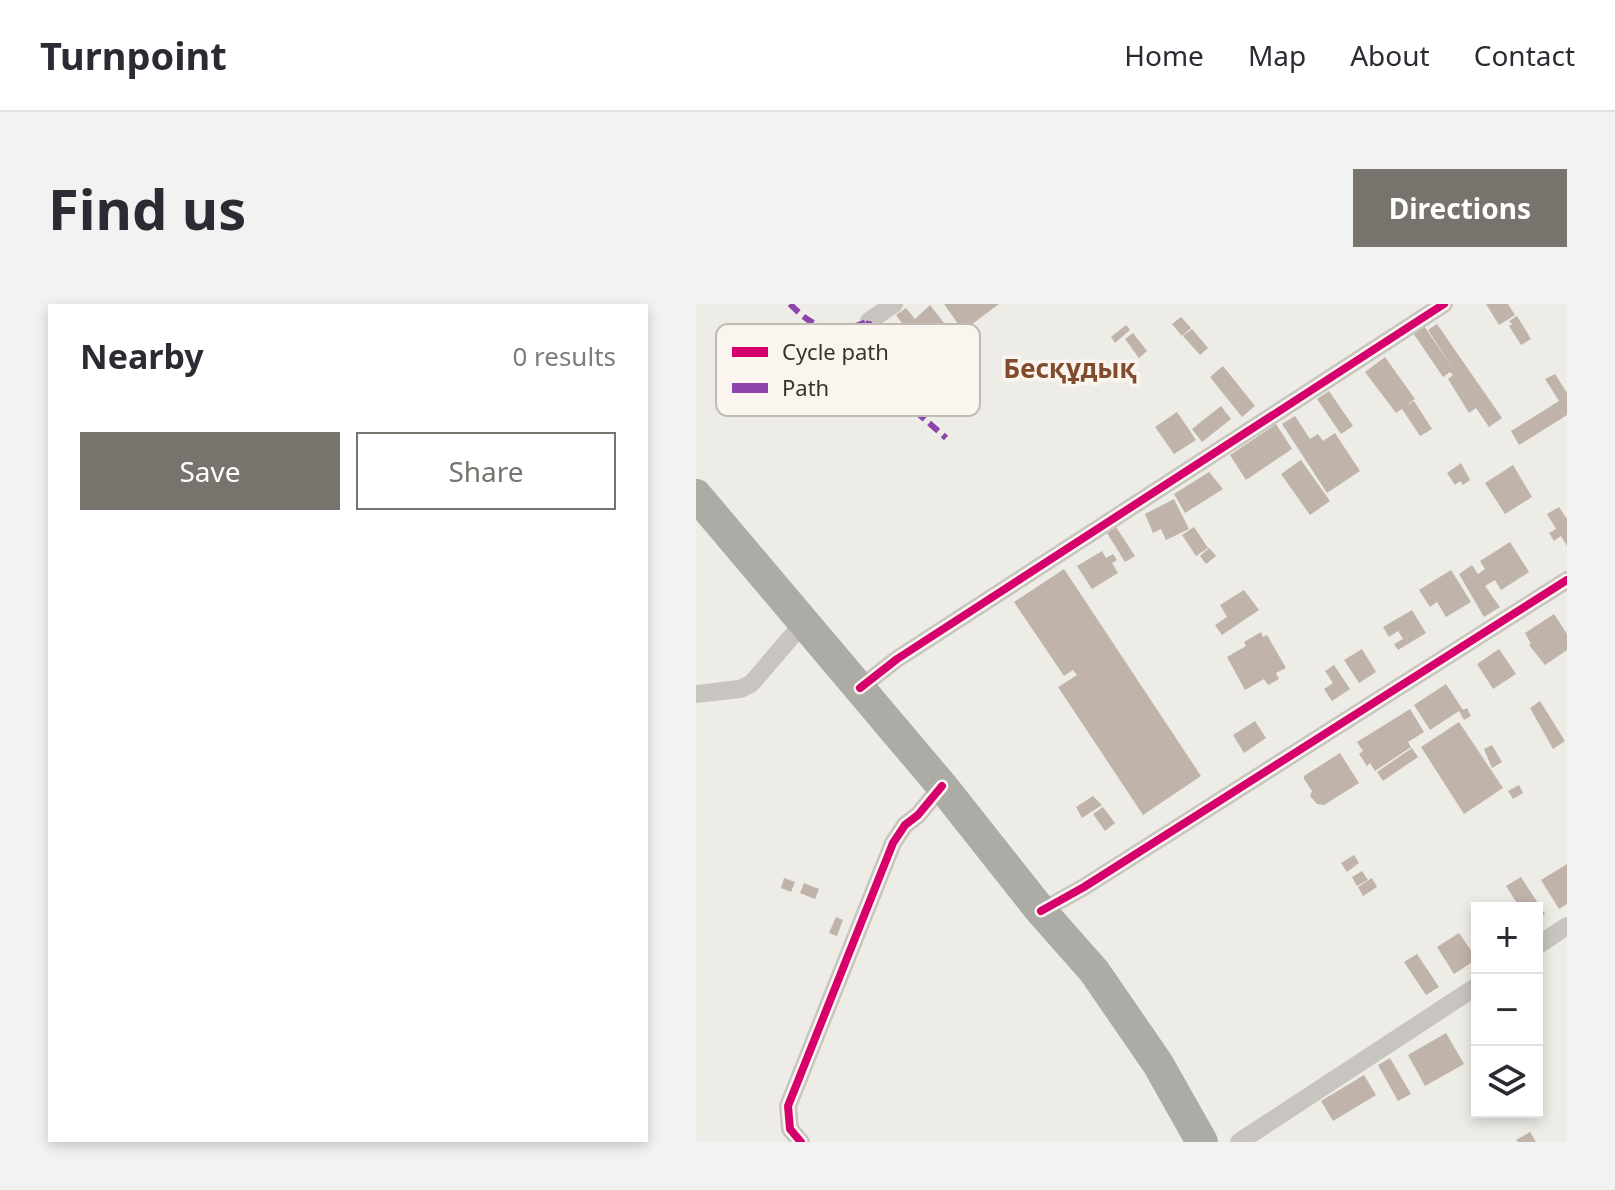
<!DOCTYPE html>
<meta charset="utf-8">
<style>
:root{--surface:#fff;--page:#f2f2f3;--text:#2b2b33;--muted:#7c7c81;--line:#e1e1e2;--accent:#78736d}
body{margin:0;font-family:"Noto Sans",sans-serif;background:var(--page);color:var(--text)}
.controls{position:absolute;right:24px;bottom:24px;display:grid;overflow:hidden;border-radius:0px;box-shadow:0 4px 12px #0003}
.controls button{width:72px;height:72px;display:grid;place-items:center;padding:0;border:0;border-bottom:2px solid var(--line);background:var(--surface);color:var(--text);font:40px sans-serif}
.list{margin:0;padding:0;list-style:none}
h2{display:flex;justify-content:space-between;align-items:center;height:104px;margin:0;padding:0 32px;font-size:34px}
h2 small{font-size:26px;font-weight:400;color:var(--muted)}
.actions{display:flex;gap:16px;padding:24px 32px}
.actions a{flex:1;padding:18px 0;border:2px solid var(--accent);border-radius:0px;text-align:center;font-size:28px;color:var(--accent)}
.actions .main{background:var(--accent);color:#fff}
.icon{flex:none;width:44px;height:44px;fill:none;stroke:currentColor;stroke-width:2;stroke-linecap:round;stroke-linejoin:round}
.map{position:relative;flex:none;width:871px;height:838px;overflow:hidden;border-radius:0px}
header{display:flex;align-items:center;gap:48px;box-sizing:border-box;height:112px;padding:0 40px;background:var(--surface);border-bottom:2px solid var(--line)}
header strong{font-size:38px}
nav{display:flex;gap:44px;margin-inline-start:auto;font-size:28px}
.intro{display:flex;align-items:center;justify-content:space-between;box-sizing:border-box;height:192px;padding:0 48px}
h1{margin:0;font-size:56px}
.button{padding:20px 36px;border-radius:0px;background:var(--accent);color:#fff;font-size:28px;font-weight:700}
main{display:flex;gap:48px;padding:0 48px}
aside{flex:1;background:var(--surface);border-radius:0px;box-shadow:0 4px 12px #0003}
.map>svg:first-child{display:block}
.building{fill:#c0b3aa}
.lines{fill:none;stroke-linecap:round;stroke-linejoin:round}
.street{stroke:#c8c4bf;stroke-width:18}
.highway{stroke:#adaba5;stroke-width:32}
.quiet{stroke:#8e44ad;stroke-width:6;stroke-dasharray:12 6;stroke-linecap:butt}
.cycleway-casing{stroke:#faf6ef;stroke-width:13}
.cycleway{stroke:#d6006c;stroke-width:8}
.labels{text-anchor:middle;stroke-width:7;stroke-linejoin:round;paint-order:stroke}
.quarter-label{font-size:26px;font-weight:bold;fill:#814c2d;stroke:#faf6ef}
.key{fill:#faf6ef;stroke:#c0bbb4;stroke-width:2}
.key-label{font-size:22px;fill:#39322c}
</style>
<header>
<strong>Turnpoint</strong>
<nav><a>Home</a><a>Map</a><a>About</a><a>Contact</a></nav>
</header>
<div class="intro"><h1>Find us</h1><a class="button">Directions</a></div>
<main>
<aside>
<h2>Nearby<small>0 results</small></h2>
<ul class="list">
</ul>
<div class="actions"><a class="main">Save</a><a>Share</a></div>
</aside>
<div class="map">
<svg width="871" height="838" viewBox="0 0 871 838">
<rect width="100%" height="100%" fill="#eeece6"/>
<path class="building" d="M248,0H303L267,27Z
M790,0H812L819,11L803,21Z
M234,1L263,38L253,46L246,37L240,41L227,24L238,41L228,49L200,11L210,4L219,15Z
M821,12L835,35L825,41L813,22L816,20L813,17Z
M485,13L495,24L486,32L476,20Z
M741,20L806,114L793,123L780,104L773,109L752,75L757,71L754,68L747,73L717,29L728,22L758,66L732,26Z
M430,21L434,26L419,39L415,33Z
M496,25L512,44L504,51L487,32Z
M437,29L451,47L443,54L429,35Z
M689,53L719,95L710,102L718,97L736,125L724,132L706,105L700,109L669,68Z
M527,62L559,102L546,113L514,73Z
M859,70L871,89V111L823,141L815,127L863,97L849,75Z
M633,87L657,122L645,130L621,95Z
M525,102L535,115L506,138L496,125Z
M481,108L500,136L478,150L459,123Z
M599,112L614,135L622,130L627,137L639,129L664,167L631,189L586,120Z
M580,120L596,145L550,176L534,151Z
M605,156L634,197L614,211L585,170Z
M765,159L774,176L767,181L764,177L759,181L751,169Z
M817,161L836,193L809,210L789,179Z
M513,168L527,185L489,209L478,190Z
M478,195L493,225L470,236L465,225L457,229L449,210Z
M863,203L871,215V242L865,232L858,237L853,229L860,225L851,210Z
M420,223L439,252L429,258L411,229Z
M498,223L512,244L500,252L486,231Z
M814,238L833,268L805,286L799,276L789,282L804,303L788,313L763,270L776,261L782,270L789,265L784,257Z
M513,244L520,252L510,260L504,252Z
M406,247L410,254L417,250L421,256L416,259L422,269L396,285L381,262Z
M368,265L505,472L447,511L362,383L381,371L377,366L368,372L318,298Z
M755,266L775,298L750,313L741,298L734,303L723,286Z
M548,286L563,306L526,331L519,321L531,313L524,301Z
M716,306L730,329L702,346L698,340L707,335L702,327L693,333L687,323Z
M858,310L871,330V346L849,361L833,341L835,340L829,329Z
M565,328L567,333L571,331L590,364L580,369L583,375L572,381L568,375L549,386L531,353L550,342L548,338Z
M666,345L680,368L663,379L648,356Z
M803,345L820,370L797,385L781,360Z
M638,361L654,385L636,397L628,385L637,379L629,367Z
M750,380L767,406L771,404L775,412L768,416L763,407L734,426L718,401Z
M844,397L869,437L857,445L834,404Z
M714,405L728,428L712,438L715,443L679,467L674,459L671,462L663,450L667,447L661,438Z
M559,417L570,434L548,449L537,431Z
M763,418L807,484L768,510L725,443Z
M796,441L806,458L796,464L788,445Z
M716,444L722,453L687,477L681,468Z
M644,449L663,479L628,501L621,500L614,492L616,487L608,475V472Z
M823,481L827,489L817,495L812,487Z
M397,492L406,501L386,514L380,503Z
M407,503L419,519L409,527L397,510Z
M658,551L663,559L651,568L645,559Z
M871,560V600L863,605L845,576Z
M666,567L672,576L661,582L656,573Z
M825,573L849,610L841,615V604H824L810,582Z
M88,574L99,578L95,588L85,584Z
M676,574L681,583L667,592L662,583Z
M108,579L123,585L119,595L104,589Z
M140,613L147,616L141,632L133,629Z
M763,629L781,655L758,670L741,643Z
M721,650L743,683L730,691L708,658Z
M750,729L768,760L729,782L712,751Z
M694,754L715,790L702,797L682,761Z
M668,771L680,791L637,817L625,797Z
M834,828L840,838H822L820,836Z"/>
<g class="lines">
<path class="street" d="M173,17L198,0
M164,384L201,355L748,0
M0,390L44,385L55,380L108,318
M345,607L388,583L871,276
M841,642L871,622
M105,838L94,825L92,802L197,539L209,521L222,511L246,482
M543,838L781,682"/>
<path class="highway" d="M0,191L246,482L345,607L398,667L462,760L506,838"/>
<path class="quiet" d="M94,0C119,26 139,32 173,17
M173,17C171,31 170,49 177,61C188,84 231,116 250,134"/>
<defs>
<path id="cycleway" d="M164,384L201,355L748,0
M345,607L388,583L871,276
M105,838L94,825L92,802L197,539L209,521L222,511L246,482"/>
</defs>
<use href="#cycleway" class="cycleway-casing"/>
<use href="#cycleway" class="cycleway"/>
</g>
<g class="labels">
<g class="quarter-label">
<text x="374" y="74">Бесқұдық</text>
</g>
</g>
<rect x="20" y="20" width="264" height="92" rx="12" class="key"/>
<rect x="36" y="43" width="36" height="10" fill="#d6006c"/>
<rect x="36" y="79" width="36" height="10" fill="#8e44ad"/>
<g class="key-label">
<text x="86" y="56">Cycle path</text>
<text x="86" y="92">Path</text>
</g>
</svg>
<div class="controls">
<button>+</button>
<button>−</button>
<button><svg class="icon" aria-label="layers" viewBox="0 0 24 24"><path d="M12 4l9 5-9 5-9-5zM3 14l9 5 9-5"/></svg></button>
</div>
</div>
</main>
